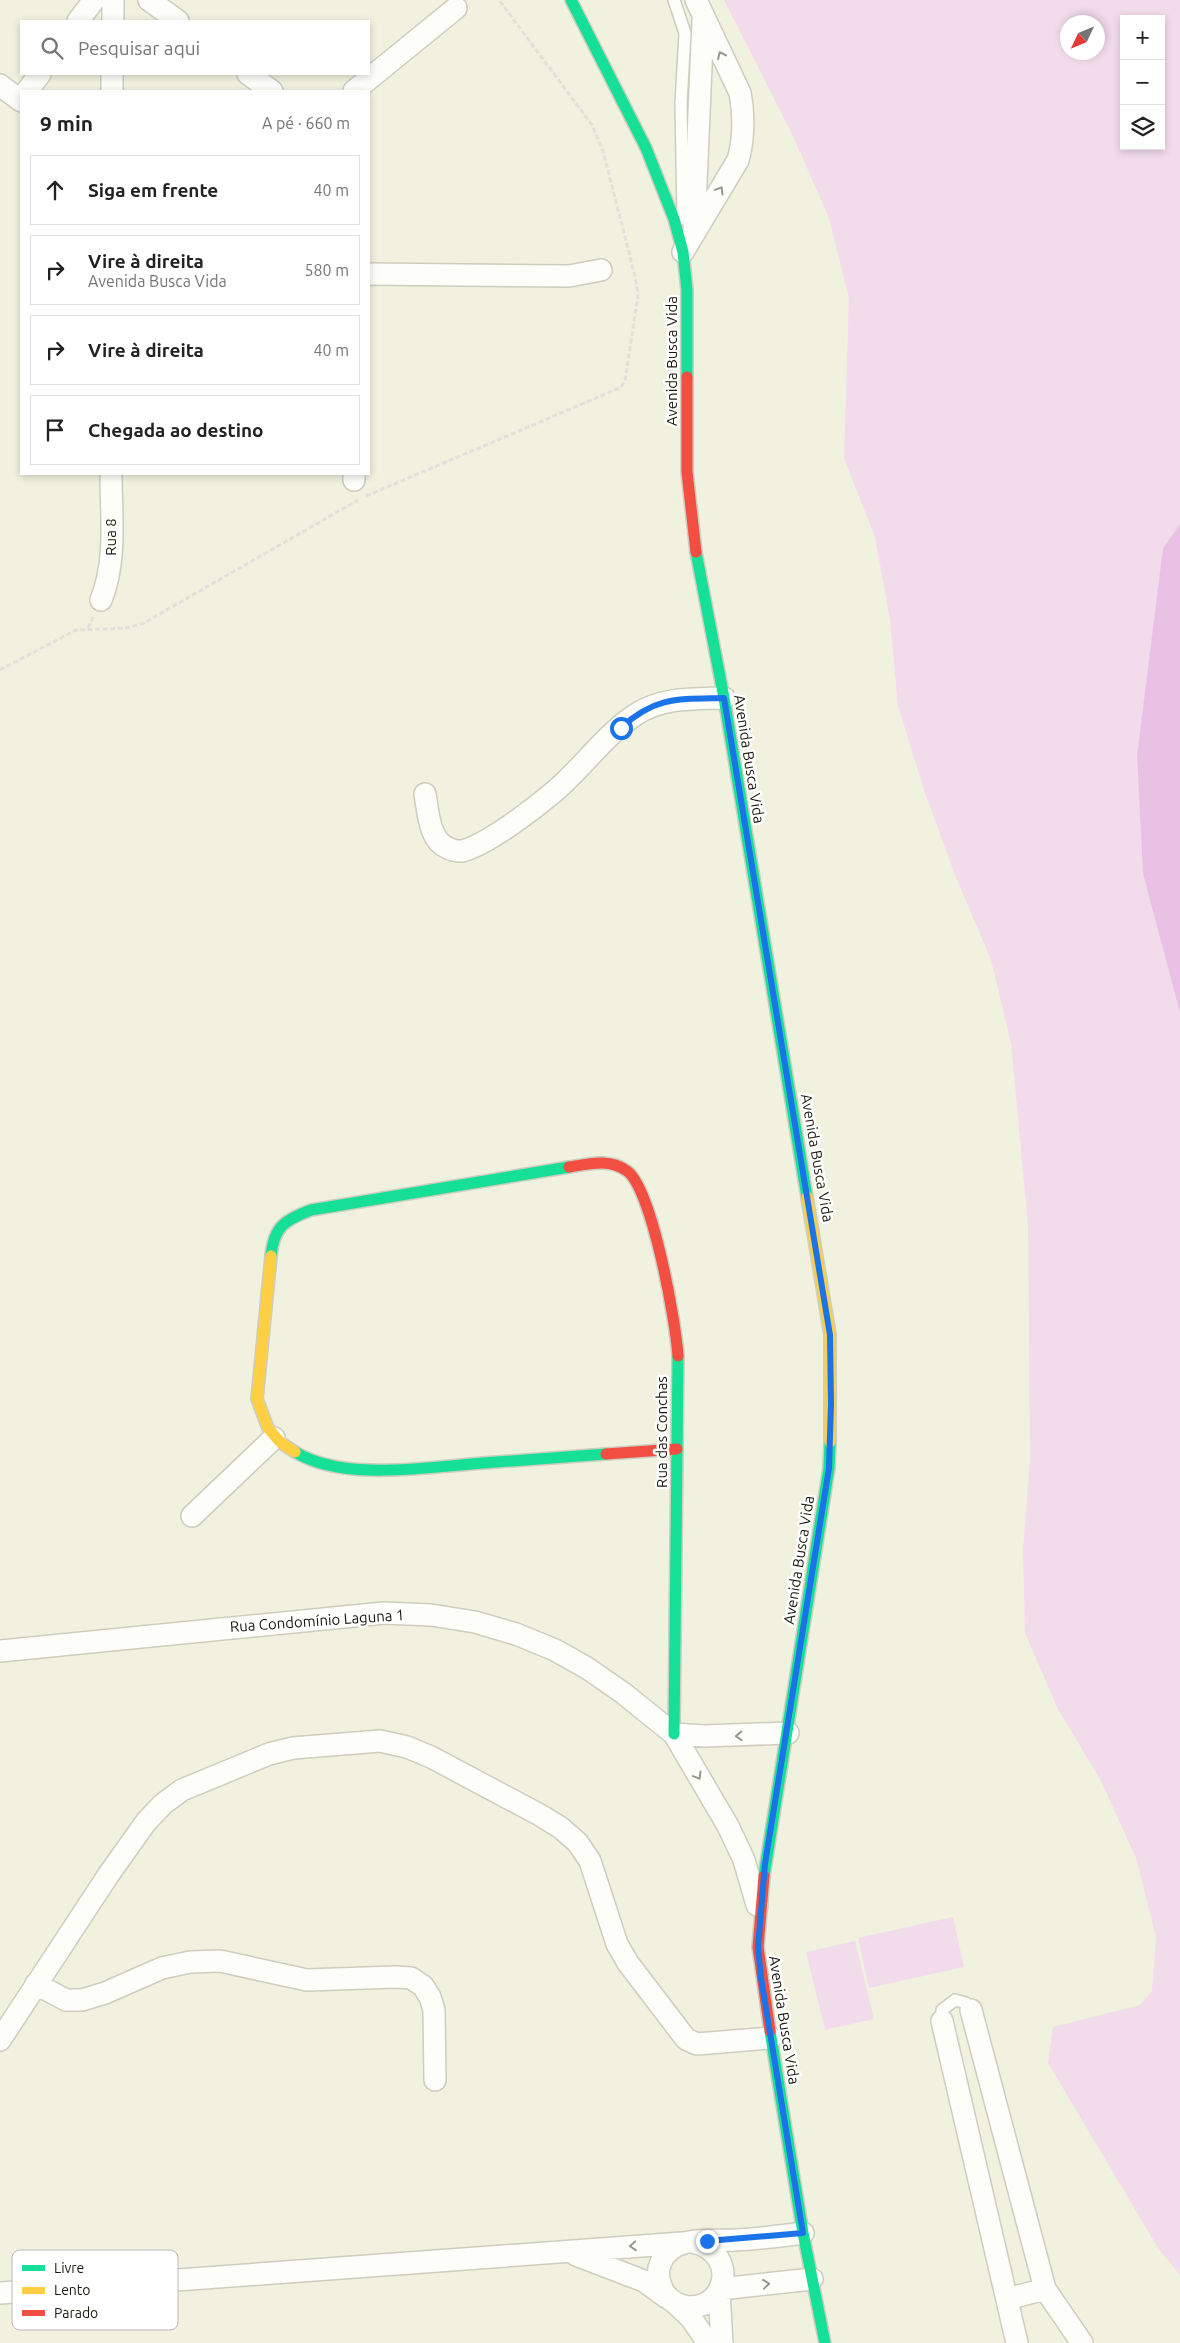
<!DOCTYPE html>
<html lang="pt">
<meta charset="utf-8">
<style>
:root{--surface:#fff;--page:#f2f2f2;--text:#222;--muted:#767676;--line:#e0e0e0}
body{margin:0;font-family:Ubuntu,sans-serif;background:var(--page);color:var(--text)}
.controls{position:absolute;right:15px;top:15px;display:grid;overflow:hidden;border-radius:0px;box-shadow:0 2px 8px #0003}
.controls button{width:45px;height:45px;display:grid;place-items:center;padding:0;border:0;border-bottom:1px solid var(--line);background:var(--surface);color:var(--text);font:25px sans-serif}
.compass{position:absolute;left:1060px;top:15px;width:45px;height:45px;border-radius:50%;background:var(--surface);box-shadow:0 2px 8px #0003;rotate:226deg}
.stop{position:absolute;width:15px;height:15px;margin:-11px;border:4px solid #1a73e8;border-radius:50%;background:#fff}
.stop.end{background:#1a73e8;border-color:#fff;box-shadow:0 1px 5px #0008}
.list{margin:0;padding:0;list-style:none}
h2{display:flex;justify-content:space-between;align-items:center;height:65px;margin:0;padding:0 20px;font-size:21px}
h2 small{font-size:16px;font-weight:400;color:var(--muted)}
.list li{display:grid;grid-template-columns:32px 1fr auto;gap:15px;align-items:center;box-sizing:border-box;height:70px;margin:0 10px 10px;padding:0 10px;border:1px solid var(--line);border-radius:0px}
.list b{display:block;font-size:19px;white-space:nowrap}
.list p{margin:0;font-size:16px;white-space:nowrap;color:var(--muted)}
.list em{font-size:16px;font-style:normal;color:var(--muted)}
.icon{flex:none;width:28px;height:28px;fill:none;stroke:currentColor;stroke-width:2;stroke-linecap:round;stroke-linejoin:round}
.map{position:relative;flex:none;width:1180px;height:2343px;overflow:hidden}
.search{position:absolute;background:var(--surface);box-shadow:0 2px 8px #0003;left:20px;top:20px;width:350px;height:55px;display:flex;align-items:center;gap:12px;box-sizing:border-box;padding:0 18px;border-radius:0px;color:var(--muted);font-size:19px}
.panel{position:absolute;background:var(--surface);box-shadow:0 2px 8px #0003;left:20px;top:90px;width:350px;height:385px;border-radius:0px}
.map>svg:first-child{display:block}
.green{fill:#f2dceb;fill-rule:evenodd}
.water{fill:#e8c1e5}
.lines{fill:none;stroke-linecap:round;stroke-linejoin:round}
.lane-casing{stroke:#cdcdc0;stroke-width:14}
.street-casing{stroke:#cdcdc0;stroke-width:24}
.fast-casing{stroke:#cdcdc0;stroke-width:14}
.slow-casing{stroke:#cdcdc0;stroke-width:14}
.jam-casing{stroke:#cdcdc0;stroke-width:14}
.path{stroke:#e1e1db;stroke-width:3;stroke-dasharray:5 2.5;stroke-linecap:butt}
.lane{stroke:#fdfdfa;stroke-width:11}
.street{stroke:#fdfdfa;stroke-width:21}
.fast{stroke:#16e098;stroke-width:11}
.slow{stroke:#ffcf43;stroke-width:11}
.jam{stroke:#f24e42;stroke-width:11}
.oneway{stroke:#96968f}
.route{stroke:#1a73e8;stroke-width:6}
.labels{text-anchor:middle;stroke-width:5;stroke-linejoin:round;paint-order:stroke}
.street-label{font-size:15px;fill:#18180d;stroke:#fff}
.key{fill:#fff;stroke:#babab6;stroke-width:1}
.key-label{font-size:14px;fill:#18180d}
</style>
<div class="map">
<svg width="1180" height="2343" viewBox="0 0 1180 2343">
<rect width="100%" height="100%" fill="#f0f1df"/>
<path class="green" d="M724,0H1180V524L1163,548L1143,874L1180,1013V2275L1158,2248L1048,2063L1053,2027L1140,2005L1152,1991L1156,1937L1136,1858L1101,1781L1058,1709L1025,1633L1023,1550L1030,1459L1028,1226L1011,1043L991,960L955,875L924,790L898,706L890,620L875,537L844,458L849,298L829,218L793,136ZM1124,19H1161V146H1124ZM1068,22H1098V52H1068Z
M953,1917L964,1967L869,1988L858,1938Z
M855,1941L874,2019L825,2030L806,1952Z"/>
<path class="water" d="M1180,524V1013L1143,874L1137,756L1163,548Z"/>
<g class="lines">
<defs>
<path id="lane" d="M674,0L685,33L681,103L683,219
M942,2021V2010L955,2000L966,2003L971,2010"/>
<path id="street" d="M149,0L178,21
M78,21L94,0
M113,21V0
M248,74L272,91
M0,85L21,101
M27,91L40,74
M112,91V74
M354,91L456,8
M694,230L703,20
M683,252L738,160C744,140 744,113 740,93L696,0
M369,274L569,276L601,270
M354,474V480
M101,600C117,561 111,515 111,474
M425,794C428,811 429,841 448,848C451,850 458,851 462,851C487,845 535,808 555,791C583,767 605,735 635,715C662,697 693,699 724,698
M192,1516L274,1438
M0,1651L384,1613L431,1615L475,1622L516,1634L555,1650L587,1668L623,1693L674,1734L728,1826L744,1860L757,1905
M674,1734L705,1736L788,1733
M36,1984L66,2000H82L105,1993L162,1968L190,1962L220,1961L307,1980L395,1977L411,1978L423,1986L430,1997L434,2010L435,2080
M971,2010L1045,2289L1082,2343
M942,2021L1017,2343
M0,2040L109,1874L146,1822L163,1804L182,1790L269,1754L293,1748L380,1741L407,1747L431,1757L540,1815L561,1828L578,1843L590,1861L617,1944L628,1963L686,2039L697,2044L771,2038
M693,2242C742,2254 725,2314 684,2306C675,2304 665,2297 662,2288C658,2280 657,2271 661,2262C673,2234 710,2242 735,2240C758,2239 781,2236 803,2233
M576,2255L644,2281L666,2297
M720,2289L812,2279
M719,2291L722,2343
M0,2293L682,2243
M1007,2299L1045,2289
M674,2302L691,2318L708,2343"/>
<path id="fast" d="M571,0L646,148L674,219L683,252L687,290V377
M696,552L724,698L807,1197
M271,1256C274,1226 285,1220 311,1210L569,1167
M295,1452C344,1482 428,1467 483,1463C524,1460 565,1457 606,1454
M674,1734L678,1356
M764,1876L829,1468L830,1442
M770,2031L803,2233L825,2343"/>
<path id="slow" d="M807,1197L830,1335V1442
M271,1256L257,1399L268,1428L281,1443L295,1452"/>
<path id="jam" d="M687,377V472L696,552
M569,1167C588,1164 610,1158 627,1171C652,1188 676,1323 678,1356
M606,1454L677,1449
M764,1876L758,1947L770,2031"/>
</defs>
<use href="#lane" class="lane-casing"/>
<use href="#street" class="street-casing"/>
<use href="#fast" class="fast-casing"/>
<use href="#slow" class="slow-casing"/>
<use href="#jam" class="jam-casing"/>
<path class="path" d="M366,496L615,390L621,387L625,381L638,295L635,276L603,151L592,125L499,0
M88,628L93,617
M0,670L76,630L126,628L144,623L358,500"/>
<use href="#lane" class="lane"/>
<use href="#street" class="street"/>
<use href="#fast" class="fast"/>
<use href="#slow" class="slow"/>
<use href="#jam" class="jam"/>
</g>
<defs><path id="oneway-chevron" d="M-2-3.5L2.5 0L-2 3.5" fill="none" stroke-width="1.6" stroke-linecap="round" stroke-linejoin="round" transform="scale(1.25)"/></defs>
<g class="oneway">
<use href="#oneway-chevron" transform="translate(721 55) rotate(-115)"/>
<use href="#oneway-chevron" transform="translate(720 190) rotate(-59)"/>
<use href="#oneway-chevron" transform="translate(739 1736) rotate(178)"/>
<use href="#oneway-chevron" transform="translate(698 1776) rotate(59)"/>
<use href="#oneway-chevron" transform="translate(633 2246) rotate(175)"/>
<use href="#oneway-chevron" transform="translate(766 2284) rotate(-6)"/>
</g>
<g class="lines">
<path class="route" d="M621,728C655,696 680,699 724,698L830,1335L831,1404L829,1468L765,1864L758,1947L761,1978L803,2233L707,2241"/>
</g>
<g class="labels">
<g class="street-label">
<text transform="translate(672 361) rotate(-90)" y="5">Avenida Busca Vida</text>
<text transform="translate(111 537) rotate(-90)" y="5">Rua 8</text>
<text transform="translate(749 759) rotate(81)" y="5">Avenida Busca Vida</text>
<text transform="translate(817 1158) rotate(80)" y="5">Avenida Busca Vida</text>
<text transform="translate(662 1432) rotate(-90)" y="5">Rua das Conchas</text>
<text transform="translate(799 1560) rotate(-81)" y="5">Avenida Busca Vida</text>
<text transform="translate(317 1621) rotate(-4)" y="5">Rua Condomínio Laguna 1</text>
<text transform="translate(784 2020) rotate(81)" y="5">Avenida Busca Vida</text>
</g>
</g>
<rect x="12" y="2250" width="166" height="80" rx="8" class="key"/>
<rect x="22" y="2265" width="23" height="6" fill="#16e098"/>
<rect x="22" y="2287" width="23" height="7" fill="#ffcf43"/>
<rect x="22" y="2310" width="23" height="6" fill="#f24e42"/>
<g class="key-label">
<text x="54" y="2273">Livre</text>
<text x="54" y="2295">Lento</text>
<text x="54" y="2318">Parado</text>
</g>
</svg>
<div class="controls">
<button>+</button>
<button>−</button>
<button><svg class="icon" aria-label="layers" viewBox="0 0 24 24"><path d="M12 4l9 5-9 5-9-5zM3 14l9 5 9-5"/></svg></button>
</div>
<svg class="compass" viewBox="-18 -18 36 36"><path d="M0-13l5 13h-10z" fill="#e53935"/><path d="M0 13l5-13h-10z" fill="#767676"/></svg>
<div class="stop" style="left:621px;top:728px"></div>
<div class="stop end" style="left:707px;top:2241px"></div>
<div class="search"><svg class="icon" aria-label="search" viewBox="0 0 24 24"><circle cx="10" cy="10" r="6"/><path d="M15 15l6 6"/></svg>Pesquisar aqui</div>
<section class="panel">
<h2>9 min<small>A pé · 660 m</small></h2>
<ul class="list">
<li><svg class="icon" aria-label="ahead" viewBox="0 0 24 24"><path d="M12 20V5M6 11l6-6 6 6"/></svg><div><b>Siga em frente</b></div><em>40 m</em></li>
<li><svg class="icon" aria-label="right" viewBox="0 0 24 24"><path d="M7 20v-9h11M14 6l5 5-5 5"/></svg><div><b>Vire à direita</b><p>Avenida Busca Vida</p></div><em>580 m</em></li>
<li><svg class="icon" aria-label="right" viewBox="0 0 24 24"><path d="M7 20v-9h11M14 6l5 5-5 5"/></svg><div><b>Vire à direita</b></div><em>40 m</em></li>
<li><svg class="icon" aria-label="arrive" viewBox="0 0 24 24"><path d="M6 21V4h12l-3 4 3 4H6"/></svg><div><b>Chegada ao destino</b></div></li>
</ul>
</section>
</div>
